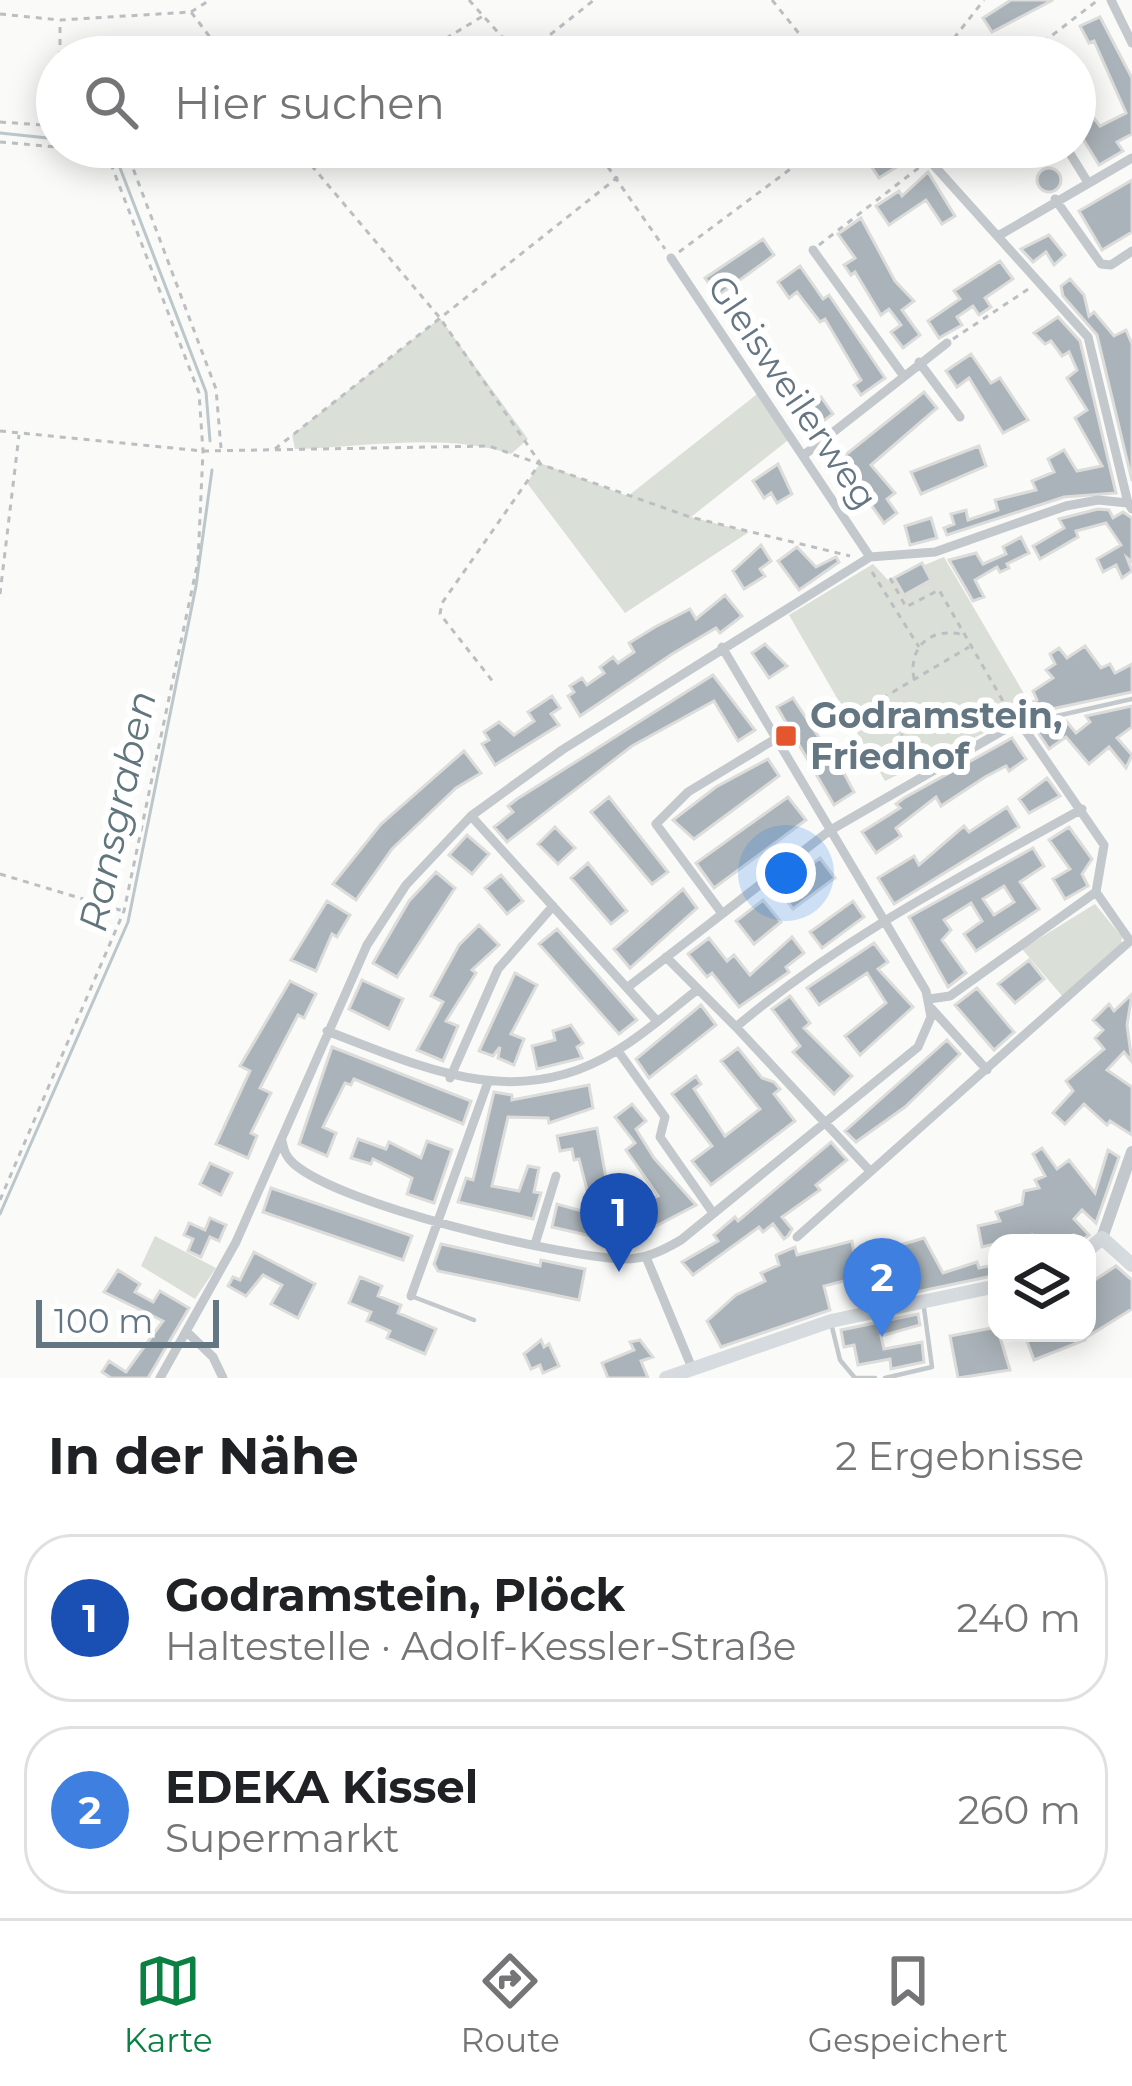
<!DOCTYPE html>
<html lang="de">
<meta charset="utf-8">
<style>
:root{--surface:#fff;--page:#f6f6f6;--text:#202124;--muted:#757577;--line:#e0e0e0;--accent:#0b8043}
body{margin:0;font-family:Montserrat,sans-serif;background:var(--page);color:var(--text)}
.controls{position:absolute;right:36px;bottom:36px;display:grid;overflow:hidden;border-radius:24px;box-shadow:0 6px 30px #0003}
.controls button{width:108px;height:108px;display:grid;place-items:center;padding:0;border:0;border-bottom:3px solid var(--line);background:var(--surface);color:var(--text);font:60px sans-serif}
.scale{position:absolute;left:36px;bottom:30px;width:183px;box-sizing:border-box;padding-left:12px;border:6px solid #657683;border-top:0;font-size:33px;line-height:42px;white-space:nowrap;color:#657683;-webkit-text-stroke:9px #fff;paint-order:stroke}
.you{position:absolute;left:786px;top:873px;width:42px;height:42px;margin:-30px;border:9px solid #fff;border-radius:50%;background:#1a73e8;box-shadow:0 0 0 18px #1a73e833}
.badge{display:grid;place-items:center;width:78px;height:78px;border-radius:50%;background:var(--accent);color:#fff;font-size:39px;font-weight:700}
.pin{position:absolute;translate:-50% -99px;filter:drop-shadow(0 3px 6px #0008)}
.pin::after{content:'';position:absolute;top:63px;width:42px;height:36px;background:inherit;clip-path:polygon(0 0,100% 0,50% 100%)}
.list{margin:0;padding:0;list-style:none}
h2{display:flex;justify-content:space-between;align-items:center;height:156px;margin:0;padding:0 48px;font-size:51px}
h2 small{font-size:39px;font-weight:400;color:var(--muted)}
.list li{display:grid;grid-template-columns:78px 1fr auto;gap:36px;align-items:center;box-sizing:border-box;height:168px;margin:0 24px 24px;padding:0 24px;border:3px solid var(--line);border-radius:48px}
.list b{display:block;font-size:45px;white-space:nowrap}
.list p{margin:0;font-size:39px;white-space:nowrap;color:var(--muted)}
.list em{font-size:39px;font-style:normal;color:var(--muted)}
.icon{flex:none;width:66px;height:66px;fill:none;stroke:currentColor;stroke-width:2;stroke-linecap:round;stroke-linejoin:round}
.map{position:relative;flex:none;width:1132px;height:1378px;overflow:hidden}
.search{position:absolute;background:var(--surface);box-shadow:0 6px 30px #0003;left:36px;right:36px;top:36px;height:132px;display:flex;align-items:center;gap:30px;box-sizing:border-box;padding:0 42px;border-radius:66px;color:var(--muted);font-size:45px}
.sheet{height:540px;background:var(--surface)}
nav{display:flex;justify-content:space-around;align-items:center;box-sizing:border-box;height:168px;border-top:3px solid var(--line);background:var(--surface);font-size:33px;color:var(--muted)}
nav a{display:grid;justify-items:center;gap:6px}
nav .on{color:var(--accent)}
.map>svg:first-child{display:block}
.green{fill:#dadfd7}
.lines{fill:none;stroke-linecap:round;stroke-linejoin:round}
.stream{stroke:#bbc7cb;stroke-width:3}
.building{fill:#aab3b9;stroke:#dcdcda;stroke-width:3;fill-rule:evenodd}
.path{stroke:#bbbfc2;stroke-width:3;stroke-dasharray:6 6;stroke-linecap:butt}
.service{stroke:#c3c8cc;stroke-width:4.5}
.minor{stroke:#c3c8cc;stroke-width:9}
.tertiary{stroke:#c3c8cc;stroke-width:12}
.secondary{stroke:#d6dbdf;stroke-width:14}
.poi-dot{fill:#e4572e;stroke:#fff;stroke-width:4.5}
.labels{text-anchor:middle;stroke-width:12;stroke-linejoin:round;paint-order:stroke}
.street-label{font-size:36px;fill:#657683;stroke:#fff}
.poi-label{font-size:36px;font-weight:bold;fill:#657683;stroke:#fff;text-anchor:start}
.water-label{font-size:39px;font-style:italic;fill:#60757c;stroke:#fff}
</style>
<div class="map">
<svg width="1132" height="1378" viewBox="0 0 1132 1378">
<rect width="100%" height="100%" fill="#fafaf8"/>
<path class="green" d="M440,318L528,439L511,454C445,432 364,447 295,449L292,435Z
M761,391L792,437L691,517L749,532L625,613L527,483L540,463L628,496Z
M944,557L1026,697L1015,705L1020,714L1013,719L885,781L789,615L873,564L888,580Z
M1095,904L1122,937L1121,947L1063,997L1022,949Z
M155,1236L216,1268L195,1299L141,1266Z"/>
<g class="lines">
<path class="stream" d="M0,133L57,139
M112,147L206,392L210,441
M0,1214L128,922L196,586L212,470"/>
</g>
<path class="building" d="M1011,0H1053L992,32L983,18Z
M1100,17L1132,78V134L1117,142L1123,151L1099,165L1075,126V94L1100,126L1126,113L1094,41L1089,43L1080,26Z
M896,147H916L891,162L895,168L879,178L869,163Z
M1037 180a12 12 0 1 1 24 0a12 12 0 1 1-24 0Z
M928,172L955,216L942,224L926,200L889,225L876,206L899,191L902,196Z
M1132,180V232L1102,250L1079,211Z
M861,218L895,281L914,301L902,310L920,335L903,348L891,332L901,325L889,309L881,315L855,272L851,275L844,265L855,258L838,234Z
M1049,235L1065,255L1054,265L1046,252L1033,262L1021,249Z
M763,239L774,255L718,296L705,278Z
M1000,261L1013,279L985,298L991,307L979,315L973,306L957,317L962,325L939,338L928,321L960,299L954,291Z
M800,266L823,299L829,295L885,378L861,395L854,385L861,380L825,319L820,322L797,292L789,298L778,282Z
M1070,279L1084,295L1089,316L1094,312L1114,336L1126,330L1132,344V481L1097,335L1063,296L1061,286Z
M1058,317L1080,341L1116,493L1064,497L947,535L944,528L954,524L951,514L966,510L968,520L998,510L995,500L1036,490L1032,481L1054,472L1048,459L1064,450L1077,471L1102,466L1075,418L1087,410L1067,378L1077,370L1069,352L1062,356L1051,341L1045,344L1034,333Z
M971,354L991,383L1000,378L1028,420L1003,433L969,378L957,387L946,371Z
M924,392L937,408L871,465L895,493L887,499L897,513L884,523L839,460Z
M821,397L833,414L811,430L798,413Z
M979,446L986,466L921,494L911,472Z
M778,464L792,494L777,503L771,493L764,498L753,481Z
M1098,509L1109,510L1113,518L1123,512L1132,518V562L1127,558L1132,571L1122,578L1116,565L1103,572L1097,559L1121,545L1106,523L1076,531L1078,537L1040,559L1033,546L1064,528L1059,519Z
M931,518L937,538L910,545L905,526Z
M1021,537L1029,553L1007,564L1009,568L1000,572L997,567L975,580L984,597L973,601L949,560L976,553L983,564L1006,554L1003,547Z
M761,545L771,561L760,569L765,576L744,589L733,571Z
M797,547L816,567L836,557L839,562L799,590L778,561Z
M922,563L931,580L904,595L894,578Z
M725,595L742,616L720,633L716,628L672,654L580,716L568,696L574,692L570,686L582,678L587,685L604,673L600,667L613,657L618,663L634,652L629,643L655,627L690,609L696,619Z
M765,644L787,666L769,678L752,653Z
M1085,646L1101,668L1110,664L1115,673L1132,664V692L1023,715L1020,708L1037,700L1033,691L1053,678L1046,670L1055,664L1050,654L1059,648L1067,658Z
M713,675L755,730L738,741L714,701L632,746L507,842L494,827L513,812L508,806L517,799Z
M552,696L560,708L551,714L559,725L495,765L482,744L489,740L484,732L499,722L514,735L534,721L528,712Z
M793,698L824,745L828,743L854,792L834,805L777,707Z
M1132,706V727L1117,738L1132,755L1126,768L1109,747L1089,764L1066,737L1049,749L1035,728L1066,721L1076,733L1090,722L1086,716Z
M1012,738L1026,759L1009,771L1006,766L985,777L941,806L936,797L896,828L901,836L876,853L862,832L900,808L896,804L904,798Z
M464,751L481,773L456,788L392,849L356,900L333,884L381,824Z
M768,759L779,776L694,839L673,820L716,787Z
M1047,778L1060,796L1029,813L1019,799Z
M609,797L668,872L652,884L591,812Z
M788,797L806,820L714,888L696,863Z
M1007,807L1019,827L894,904L878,878L914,856L919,865L964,826L969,832Z
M555,827L575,848L558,864L538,844Z
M1069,827L1092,859L1082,874L1088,886L1065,899L1053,879L1070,869L1049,840Z
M467,835L489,854L472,874L449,855Z
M1033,848L1044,866L1020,882L1039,909L976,951L964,934L982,921L971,903L944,920L951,930L942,940L966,973L948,987L909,917ZM1004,886L1014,902L994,915L983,899Z
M820,858L835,878L793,909L778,889Z
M588,863L627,911L611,924L571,878Z
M436,872L455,888L397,977L373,963L409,901Z
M501,875L523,901L507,914L485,888Z
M683,889L697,908L630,968L614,949Z
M763,900L781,922L754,944L736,921Z
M327,901L350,915L337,937L332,934L316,971L291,960Z
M853,901L864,917L822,948L810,932Z
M479,925L499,945L472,970L476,973L446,1021L458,1026L443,1061L417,1050L443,1002L431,996L459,945Z
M557,929L637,1020L619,1034L539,944Z
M792,937L804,953L786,967L789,972L739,1007L712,973L707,977L688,954L709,938L727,961L734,955L750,975Z
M874,943L888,962L878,969L913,1007L860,1055L845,1036L886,1003L867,973L819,1005L807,988Z
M1029,960L1044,979L1015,1003L998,984Z
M515,973L537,985L511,1034L524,1039L514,1065L498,1058L500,1047L493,1056L479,1051Z
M362,980L403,999L389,1029L349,1009Z
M290,981L316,994L304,1018L298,1015L260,1088L271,1093L251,1133L257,1136L248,1158L216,1144L250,1071L240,1066Z
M977,988L1014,1032L994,1050L955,1005Z
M1132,994L1127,1025L1132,1062L1124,1052L1107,1070L1132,1087V1135L1110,1121L1107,1125L1084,1104L1065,1124L1053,1113L1073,1091L1066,1081L1104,1049L1095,1038L1103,1030L1093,1020L1109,1004L1114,1011Z
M790,996L810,1023L804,1028L852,1076L834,1094L793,1052L800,1046L772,1009Z
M701,1005L716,1025L649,1078L636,1059Z
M571,1025L583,1043L577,1047L582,1058L537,1069L532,1046L555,1040L553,1031Z
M947,1040L960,1054L905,1107L856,1142L845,1131Z
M332,1047L471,1101L463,1124L354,1079L351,1085L345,1083L323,1127L336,1133L327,1156L299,1144Z
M738,1048L762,1078L774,1082L780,1089L774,1094L795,1121L711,1185L692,1161L712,1146L672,1094L696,1076L701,1084L694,1089L725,1136L760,1109L721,1061Z
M589,1085L593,1108L549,1123L548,1118L508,1117L492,1186L519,1191L528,1166L539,1168L534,1192L541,1193L533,1219L458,1202L466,1178L473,1180L494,1092L512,1095V1100Z
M632,1104L646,1121L636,1129L654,1158L696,1205L639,1235L609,1232L608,1240L552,1227L557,1204L618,1221V1208L632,1209L658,1196L626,1150L635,1143L615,1117Z
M597,1128L608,1189L588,1194L579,1159L574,1160L572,1149L560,1151L557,1136Z
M358,1139L386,1149L389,1142L421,1158L427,1141L452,1150L434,1203L407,1194L412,1178L373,1159L371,1164L351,1158Z
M831,1142L847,1160L816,1185L820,1190L782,1217L792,1229L788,1236L784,1239L773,1224L763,1232L759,1227L693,1275L682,1262L718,1241L714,1235L735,1217L738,1221Z
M1042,1148L1057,1169L1069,1160L1095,1193L1108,1150L1119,1157L1096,1223L1082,1210L1074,1219L1089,1235L1080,1242L1074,1235L1035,1243L1032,1235L982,1247L978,1226L1000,1221L996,1212L1022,1204L1024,1191L1039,1188L1035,1180L1045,1176L1033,1154Z
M210,1163L232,1173L221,1195L200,1184Z
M271,1188L412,1236L403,1260L263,1212Z
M210,1218L226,1225L219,1241L210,1237L201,1257L188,1251L193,1239L184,1235L189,1223L205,1230Z
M924,1238L943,1273L977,1262L979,1268L997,1264V1275L864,1303L860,1284L850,1286L848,1280L824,1286L830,1310L721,1347L707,1321L736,1295L765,1281L761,1273L779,1265L776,1255L795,1247L797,1255L852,1241L857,1270L887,1260L883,1250Z
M441,1244L540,1266L541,1260L585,1269L579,1300L438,1271L434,1264Z
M254,1252L315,1284L298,1318L271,1304L282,1285L263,1275L246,1296L228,1286L233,1277L240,1280Z
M1116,1266L1132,1280V1309L1087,1337V1285Z
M118,1270L140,1284L135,1292L153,1302L160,1291L189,1308L148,1378H111L102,1372L109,1361L126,1372L163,1321L104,1292Z
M360,1277L382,1286L378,1296L401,1305L398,1313L436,1329L425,1354L387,1338L390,1331L367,1321L371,1312L349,1303Z
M918,1314L920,1325L881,1336L884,1349L922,1342L924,1362L891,1369L890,1359L858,1365L854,1345L844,1347L841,1330Z
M997,1327L1010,1370L958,1378L950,1336Z
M1024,1333H1082L1085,1340L1034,1360Z
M541,1340L544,1347L549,1344L559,1366L543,1373L540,1365L531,1369L524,1354Z
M640,1340L653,1357L641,1361L648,1378H608L602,1363L634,1350L630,1342Z"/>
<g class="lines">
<path class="path" d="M469,0L520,57
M772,0L818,57
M191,12L210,0
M0,14L60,20L191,12L225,57
M60,57V21
M415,57L483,16
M522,57L594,0
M939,57L984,0
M1024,57L1098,0
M0,122L57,126
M0,142L57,147
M125,147L216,389L221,448
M296,147L440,318L540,463L442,603L440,614L494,683
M594,147L665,249
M819,245L921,166
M679,252L820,147
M953,339L1030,288
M0,431L203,451L489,446L690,517L850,556
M275,449L618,177
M872,572L919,647
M890,578L906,607L939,590L1011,715
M0,594L19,435
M914,679C908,647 930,628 960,634
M910,750L881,699L969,647
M0,874L123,911
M0,1200L124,911L198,561L203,451L199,393L106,151L60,147"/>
<path class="service" d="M1021,724L1132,699
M411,1296L474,1320
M832,1327L840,1360L855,1378H875
M885,1378L932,1367L924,1308"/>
<path class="minor" d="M1111,0L1132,43
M1066,147L1087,181
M929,160L1088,337L1128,503
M1055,199L1101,264L1111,265L1132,251
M998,236L1132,158
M813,250L903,375
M671,258L870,557
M919,362L960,417
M804,455L947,343
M471,816L657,1021
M721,912L656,824L688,792L777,738
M666,957L736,1027
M628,987L829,831L1002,731L1021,724L1104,845L1096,892L1130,941L797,1237
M929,999L950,996L1096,892
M931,1008L987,1070
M327,1031C424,1068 517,1113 616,1051C645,1034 671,1010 697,990
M618,1051L665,1117L660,1137L713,1213
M450,1078L498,969L553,906
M282,1141C284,1151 286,1157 294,1164C343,1206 554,1255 621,1259C644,1260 662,1251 681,1240L918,1047L931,1017L926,991L722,647
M870,1171L736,1027C841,938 962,876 1082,809
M535,1244L556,1176
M646,1257L692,1368
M411,1296L488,1082
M188,1333L213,1357L223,1378
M160,1378L236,1242L367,945L406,885L471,816L562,750L870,557L935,552L1066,506L1098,500L1128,503L1132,509"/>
<path class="tertiary" d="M1102,1238L1132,1152"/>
<path class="secondary" d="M1087,1251L1102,1238L1132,1265
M666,1378L831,1321L997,1286"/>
</g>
<rect class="poi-dot" x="774" y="724" width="24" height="24" rx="6"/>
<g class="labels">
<g class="street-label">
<text transform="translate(793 392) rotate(56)" y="13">Gleisweilerweg</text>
</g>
<g class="poi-label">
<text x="810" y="728">Godramstein,<tspan x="810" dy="41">Friedhof</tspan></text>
</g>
<g class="water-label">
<text transform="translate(117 811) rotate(-78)" y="14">Ransgraben</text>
</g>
</g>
</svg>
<div class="controls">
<button><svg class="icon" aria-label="layers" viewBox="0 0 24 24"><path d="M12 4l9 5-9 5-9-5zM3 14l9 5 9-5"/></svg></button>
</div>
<div class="scale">100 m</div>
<div class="you"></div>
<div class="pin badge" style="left:619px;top:1272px;background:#1a4fb4">1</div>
<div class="pin badge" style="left:882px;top:1337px;background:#3f7fe0">2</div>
<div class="search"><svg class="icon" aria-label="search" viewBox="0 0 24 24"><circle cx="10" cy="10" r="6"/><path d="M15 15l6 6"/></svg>Hier suchen</div>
</div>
<section class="sheet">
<h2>In der Nähe<small>2 Ergebnisse</small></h2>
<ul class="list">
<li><span class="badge" style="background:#1a4fb4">1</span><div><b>Godramstein, Plöck</b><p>Haltestelle · Adolf-Kessler-Straße</p></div><em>240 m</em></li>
<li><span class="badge" style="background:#3f7fe0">2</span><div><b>EDEKA Kissel</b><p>Supermarkt</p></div><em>260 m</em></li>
</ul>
</section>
<nav>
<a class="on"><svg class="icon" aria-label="map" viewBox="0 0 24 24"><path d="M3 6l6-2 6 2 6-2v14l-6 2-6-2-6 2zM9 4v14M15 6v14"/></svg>Karte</a>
<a><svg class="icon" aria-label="directions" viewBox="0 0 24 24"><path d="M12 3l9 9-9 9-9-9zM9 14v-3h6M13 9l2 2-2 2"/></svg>Route</a>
<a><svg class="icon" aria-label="saved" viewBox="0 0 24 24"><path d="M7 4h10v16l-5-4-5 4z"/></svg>Gespeichert</a>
</nav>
